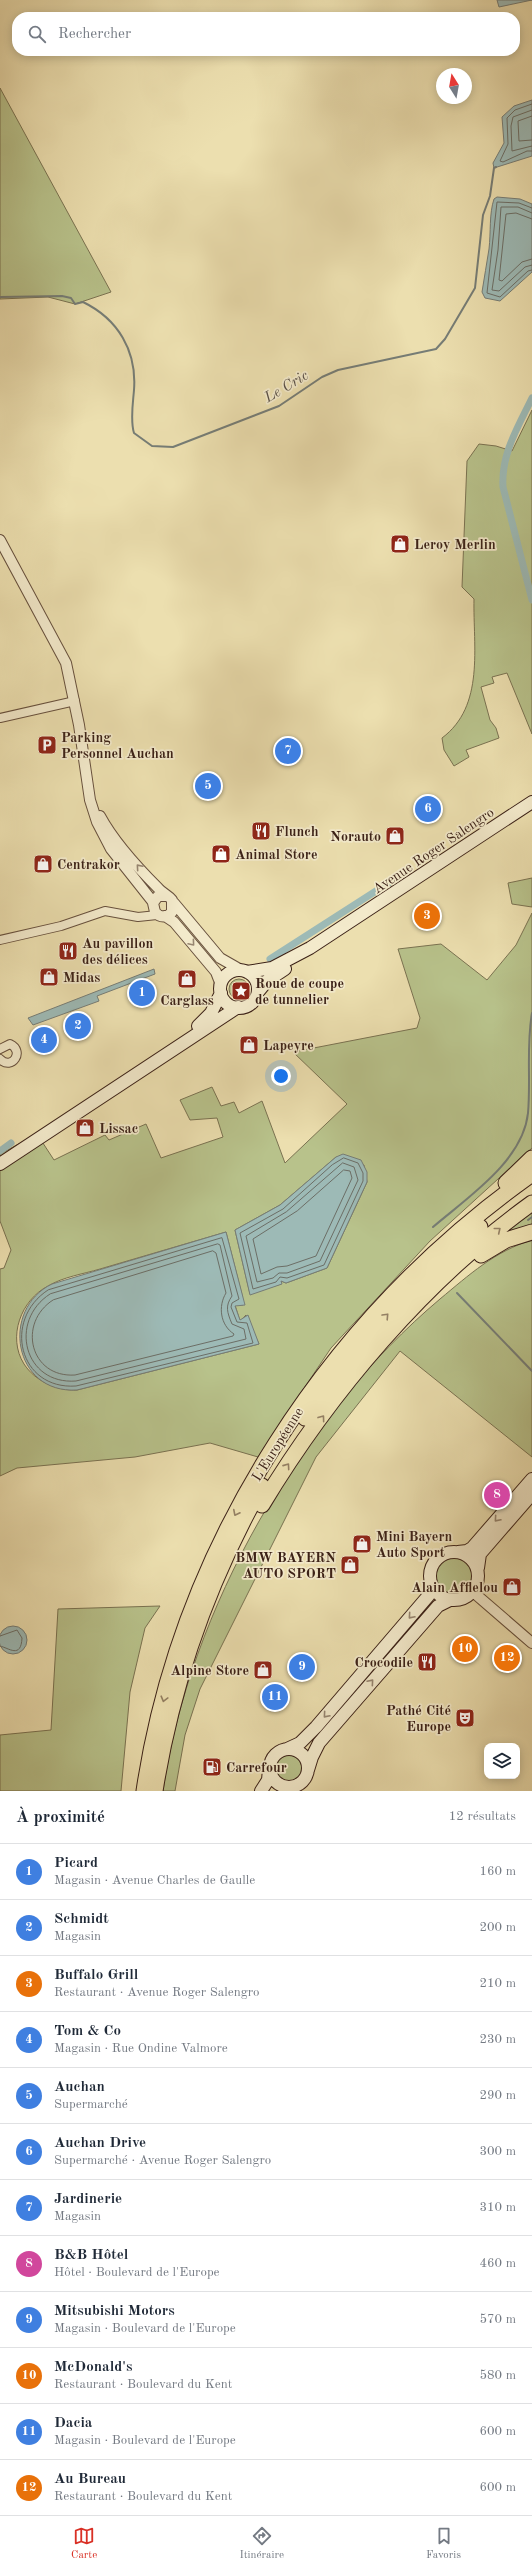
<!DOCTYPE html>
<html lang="fr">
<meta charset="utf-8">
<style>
:root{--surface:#fff;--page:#f6f6f7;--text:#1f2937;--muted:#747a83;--line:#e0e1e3;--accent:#d93025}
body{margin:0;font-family:"Old Standard TT",serif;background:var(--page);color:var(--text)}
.controls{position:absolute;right:12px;bottom:12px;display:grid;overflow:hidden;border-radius:8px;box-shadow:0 2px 10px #0003}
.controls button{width:36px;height:36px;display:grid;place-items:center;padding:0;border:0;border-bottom:1px solid var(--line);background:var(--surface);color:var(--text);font:20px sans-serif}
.compass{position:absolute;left:436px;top:68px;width:36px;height:36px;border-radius:50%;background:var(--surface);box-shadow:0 2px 10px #0003;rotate:349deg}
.you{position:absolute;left:281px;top:1076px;width:14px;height:14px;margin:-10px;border:3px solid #fff;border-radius:50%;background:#1a73e8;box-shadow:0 0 0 6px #1a73e833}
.badge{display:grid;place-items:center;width:26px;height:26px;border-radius:50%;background:var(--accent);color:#fff;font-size:13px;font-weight:700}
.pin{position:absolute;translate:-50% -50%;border:2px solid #fff;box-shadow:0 1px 4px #0006}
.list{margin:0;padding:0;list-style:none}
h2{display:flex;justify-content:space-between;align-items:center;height:52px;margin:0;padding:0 16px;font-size:17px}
h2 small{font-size:13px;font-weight:400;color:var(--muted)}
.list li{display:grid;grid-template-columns:26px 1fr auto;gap:12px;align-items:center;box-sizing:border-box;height:56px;padding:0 16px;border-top:1px solid var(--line)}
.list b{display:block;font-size:15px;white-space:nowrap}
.list p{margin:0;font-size:13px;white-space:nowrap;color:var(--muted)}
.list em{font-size:13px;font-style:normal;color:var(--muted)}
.icon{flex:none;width:22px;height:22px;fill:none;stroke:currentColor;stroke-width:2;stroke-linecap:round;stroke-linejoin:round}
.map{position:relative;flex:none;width:532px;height:1791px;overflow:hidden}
.search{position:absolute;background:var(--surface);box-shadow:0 2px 10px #0003;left:12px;right:12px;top:12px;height:44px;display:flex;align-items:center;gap:10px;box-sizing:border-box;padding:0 14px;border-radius:16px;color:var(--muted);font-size:15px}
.sheet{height:724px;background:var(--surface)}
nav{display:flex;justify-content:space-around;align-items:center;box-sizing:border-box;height:56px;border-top:1px solid var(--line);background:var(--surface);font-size:11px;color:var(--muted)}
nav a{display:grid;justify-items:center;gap:2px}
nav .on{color:var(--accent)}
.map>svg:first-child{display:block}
.green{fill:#b8c28b;stroke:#7a7251;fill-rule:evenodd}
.water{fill:#9dbab6;stroke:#767d76}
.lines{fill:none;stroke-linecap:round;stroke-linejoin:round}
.shore{stroke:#6c6e66;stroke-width:1}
.stream{stroke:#767d76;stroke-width:2}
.canal{stroke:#9dbab6;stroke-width:7}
.minor-casing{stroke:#67503d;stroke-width:10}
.tertiary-casing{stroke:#67503d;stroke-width:12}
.secondary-casing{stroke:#3b2117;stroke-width:14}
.motorway-casing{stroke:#3b2117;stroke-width:17}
.minor{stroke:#f3eacb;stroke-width:8}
.tertiary{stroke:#f3eacb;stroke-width:10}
.secondary{stroke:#f3eacb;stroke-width:12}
.motorway{stroke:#ecdfaf;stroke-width:15}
.oneway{stroke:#978671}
.oneway2{stroke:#948063}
.labels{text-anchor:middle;stroke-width:3.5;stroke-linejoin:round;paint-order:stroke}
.poi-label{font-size:14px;font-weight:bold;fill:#3b2117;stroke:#f3eacb;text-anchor:start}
.street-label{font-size:14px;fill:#3b2117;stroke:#f3eacb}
.water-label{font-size:15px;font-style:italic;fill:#584f47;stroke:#f3eacb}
</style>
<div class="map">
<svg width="532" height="1791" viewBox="0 0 532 1791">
<rect width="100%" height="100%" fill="#ecdfaf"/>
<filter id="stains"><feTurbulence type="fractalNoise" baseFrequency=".005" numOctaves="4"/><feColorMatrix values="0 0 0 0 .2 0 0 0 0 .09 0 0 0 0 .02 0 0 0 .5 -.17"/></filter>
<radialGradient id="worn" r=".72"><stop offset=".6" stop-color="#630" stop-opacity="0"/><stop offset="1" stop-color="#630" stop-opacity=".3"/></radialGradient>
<path class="green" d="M0,88L111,292L75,304L48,297L0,299Z
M532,410V734L507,673L492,677L494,683L481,687L490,720L496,728L499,738L466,750L469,757L454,766L444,750L442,738C485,706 473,647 474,599L462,587L467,461L479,444L496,446L512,451Z
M532,878V907L512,904L508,883Z
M532,913V1148L430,1241L331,1348L258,1457L210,1443L135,1457L17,1468L0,1476V1269L4,1268L11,1250L0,1221V1154L37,1134L54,1160L105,1135L109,1140L146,1124L161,1158L223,1137L217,1118L190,1120L180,1100L212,1087L221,1106L234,1102L239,1113L262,1101L285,1163L347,1104L293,1052L417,1028L420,1018L398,949L441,944L487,980L516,945ZM336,1157L364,1165L367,1182L327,1268L286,1283L281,1281V1284L250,1294L235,1230L280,1205ZM226,1232L242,1295L243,1305H235L240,1321L246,1315L259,1344L77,1390C57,1391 35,1381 24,1364C7,1337 21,1300 48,1286C63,1277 83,1274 100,1269C142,1257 184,1244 226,1232Z
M229 989a10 10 0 1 1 20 0a10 10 0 1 1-20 0Z
M532,1210V1228L509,1234L506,1228Z
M532,1240V1457L400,1351L316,1457L200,1689L185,1735L175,1791H163C189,1610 301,1416 440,1299C469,1275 495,1251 532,1240Z
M435 1576a19 19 0 1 1 38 0a19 19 0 1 1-38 0Z
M160,1606L145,1628L130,1692L121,1791H0V1735L51,1730L58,1609Z
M273 1768a15 15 0 1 1 30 0a15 15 0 1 1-30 0Z"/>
<path class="water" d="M497,0H532L499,7Z
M532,100V156L494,168L493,163L504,143L502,117L514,106Z
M497,197L520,199L532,204V272L500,301L485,298L482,292C484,278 487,263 489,249C491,232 489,214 494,199Z
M154,969L155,974L97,996L99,1001L33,1025L28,1018Z
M343,1154L361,1160L367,1172V1182L327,1268L286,1283L281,1281L282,1284L250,1295L235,1230L280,1205L336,1157Z
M226,1232L245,1305L235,1306L240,1320L248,1315L259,1344L77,1390C13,1394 0,1309 52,1284Z
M-1 1640a14 14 0 1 1 28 0a14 14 0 1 1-28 0Z"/>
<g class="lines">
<path class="shore" d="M532,104L515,110L507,118L508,144L500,161L503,162L527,151H532
M532,110L513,117L511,126L512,151L532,146
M532,116L518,121L519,141L532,140
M532,208L519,203L497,202L487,293L500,297L528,271L532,270
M532,213L518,207H501L498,250L492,290L499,291L525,267L532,265
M532,219L516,213L506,214L499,280L502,281L522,262L532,259
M344,1158L358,1163L363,1173V1181L324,1265L287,1278L280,1277L276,1282L253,1289L240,1233L283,1209L332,1165Z
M343,1163L354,1167L358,1180L320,1261L287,1273H279L273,1278L257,1282L246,1236L286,1212Z
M344,1170L350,1171L352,1178L316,1256L287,1266L277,1267L261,1274L253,1239L297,1211Z
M222,1238L239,1299L232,1303L231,1307L237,1322L247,1323L253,1343L76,1386C19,1390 2,1320 48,1290Z
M218,1244L220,1245L232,1296C225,1306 227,1312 232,1324L244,1329L246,1339L76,1381C24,1385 8,1321 50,1294Z
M213,1251L216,1253L226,1293C218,1306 220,1325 234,1334L233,1336L75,1375C30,1378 17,1323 53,1300Z
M0,1636L17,1630L22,1638C21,1659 9,1648 0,1646"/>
<path class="stream" d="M0,297L62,296L71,298L75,304L83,302C118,319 137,351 134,390C133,403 130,420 134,433L152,446L173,447L279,406L322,377L338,370L436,349L445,339L475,288L483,215L490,196L494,168L496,167
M528,1220L532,1217
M433,1227C468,1197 523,1161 528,1113C531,1080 526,1046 532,1013
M457,1293L532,1371"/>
<path class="canal" d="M532,398C518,427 501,454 503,487L532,600
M270,959L390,882
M0,1151L11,1143"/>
<defs>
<path id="minor" d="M0,718L75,701
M0,940L61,926L105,911L138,917L157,915
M0,1049L10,1044C25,1051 12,1071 0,1059"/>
<path id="tertiary" d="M0,540L66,663L79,725L90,800L97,822L111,849L153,902
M100,816C114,842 137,867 158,888C162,893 168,895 172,900V912C167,918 160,918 155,912L153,903L158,896H166
M174,903L220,958L241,970
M165,916L174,922L216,972L221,985
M473,1592L532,1643"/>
<path id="secondary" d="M220 989a19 19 0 1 1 38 0a19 19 0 1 1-38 0Z
M247,972L272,968L310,948L532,802
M258,992L267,981L285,969
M198,1026L211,1013L221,993
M0,1164L238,1007
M430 1576a24 24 0 1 1 48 0a24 24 0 1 1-48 0Z
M458,1552L467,1551L472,1548L532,1479
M478,1568L480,1554L532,1494
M270 1768a19 19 0 1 1 38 0a19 19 0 1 1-38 0Z
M287,1749L300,1743L316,1727L429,1595L431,1584
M308,1770L312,1757L319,1743L438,1606L450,1600
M261,1791L268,1780L269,1769"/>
<path id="motorway" d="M506,1183L532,1158
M481,1255L506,1240L532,1232
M305,1418C354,1347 413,1282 480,1227
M262,1505C330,1392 425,1280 532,1203
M144,1791C181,1543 329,1318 532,1174
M155,1791C172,1684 209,1580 262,1486"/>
</defs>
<use href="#minor" class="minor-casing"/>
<use href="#tertiary" class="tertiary-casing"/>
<use href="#secondary" class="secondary-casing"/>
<use href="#motorway" class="motorway-casing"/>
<use href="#minor" class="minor"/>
<use href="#tertiary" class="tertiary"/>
<use href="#secondary" class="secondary"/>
<use href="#motorway" class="motorway"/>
</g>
<defs><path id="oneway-chevron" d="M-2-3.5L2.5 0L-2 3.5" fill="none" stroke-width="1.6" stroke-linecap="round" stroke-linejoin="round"/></defs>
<g class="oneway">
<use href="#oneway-chevron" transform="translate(139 867) rotate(-131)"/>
<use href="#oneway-chevron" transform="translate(192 943) rotate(50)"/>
<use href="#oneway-chevron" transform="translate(497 1519) rotate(131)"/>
<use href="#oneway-chevron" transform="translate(411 1616) rotate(131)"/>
<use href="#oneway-chevron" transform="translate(371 1682) rotate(-49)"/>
<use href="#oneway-chevron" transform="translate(326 1715) rotate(131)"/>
</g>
<g class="oneway2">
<use href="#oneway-chevron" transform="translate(498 1230) rotate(-39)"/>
<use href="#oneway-chevron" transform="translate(386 1316) rotate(-47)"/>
<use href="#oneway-chevron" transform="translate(322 1418) rotate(-54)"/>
<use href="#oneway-chevron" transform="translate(287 1466) rotate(-55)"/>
<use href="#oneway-chevron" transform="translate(236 1513) rotate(117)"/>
<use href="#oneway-chevron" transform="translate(164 1699) rotate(105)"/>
</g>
<defs>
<symbol id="shop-square" viewBox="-11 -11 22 22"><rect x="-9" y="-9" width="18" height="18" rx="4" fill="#8f2418" stroke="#f3eacb"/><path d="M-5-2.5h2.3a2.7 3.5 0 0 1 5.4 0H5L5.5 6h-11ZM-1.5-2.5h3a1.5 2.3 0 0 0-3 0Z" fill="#fff"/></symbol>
<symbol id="parking-square" viewBox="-11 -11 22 22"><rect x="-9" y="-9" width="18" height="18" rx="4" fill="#8f2418" stroke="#f3eacb"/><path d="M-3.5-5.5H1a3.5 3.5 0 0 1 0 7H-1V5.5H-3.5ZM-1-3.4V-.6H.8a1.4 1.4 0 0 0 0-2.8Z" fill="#fff"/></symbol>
<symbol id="restaurant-square" viewBox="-11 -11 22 22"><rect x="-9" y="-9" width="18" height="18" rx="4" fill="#8f2418" stroke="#f3eacb"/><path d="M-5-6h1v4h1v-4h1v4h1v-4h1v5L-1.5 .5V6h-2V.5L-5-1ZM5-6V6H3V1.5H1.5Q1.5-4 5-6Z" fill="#fff"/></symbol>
<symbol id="sight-square" viewBox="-11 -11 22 22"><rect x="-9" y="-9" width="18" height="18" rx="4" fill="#8f2418" stroke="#f3eacb"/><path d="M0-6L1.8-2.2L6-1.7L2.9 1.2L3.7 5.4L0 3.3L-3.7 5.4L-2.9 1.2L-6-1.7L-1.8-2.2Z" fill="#fff"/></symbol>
<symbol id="theatre-square" viewBox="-11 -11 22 22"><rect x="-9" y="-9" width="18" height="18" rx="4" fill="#8f2418" stroke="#f3eacb"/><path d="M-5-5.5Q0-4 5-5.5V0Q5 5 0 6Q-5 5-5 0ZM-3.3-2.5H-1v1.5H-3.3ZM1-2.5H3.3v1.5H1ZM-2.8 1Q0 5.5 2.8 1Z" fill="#fff"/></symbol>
<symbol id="fuel-square" viewBox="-11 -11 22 22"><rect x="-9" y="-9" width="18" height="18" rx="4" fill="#8f2418" stroke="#f3eacb"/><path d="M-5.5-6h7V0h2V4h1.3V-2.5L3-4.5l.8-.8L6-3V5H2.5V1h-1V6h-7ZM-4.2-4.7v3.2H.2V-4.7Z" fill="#fff"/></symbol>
</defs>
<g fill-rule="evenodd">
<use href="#shop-square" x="389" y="533" width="22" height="22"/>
<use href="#parking-square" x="36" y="734" width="22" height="22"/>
<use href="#restaurant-square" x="250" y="820" width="22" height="22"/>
<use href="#shop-square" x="384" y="825" width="22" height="22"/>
<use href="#shop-square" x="210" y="843" width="22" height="22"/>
<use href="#shop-square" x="32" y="853" width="22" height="22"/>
<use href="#restaurant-square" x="57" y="940" width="22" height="22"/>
<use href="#shop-square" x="38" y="966" width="22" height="22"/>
<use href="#shop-square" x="176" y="968" width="22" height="22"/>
<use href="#sight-square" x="230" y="980" width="22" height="22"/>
<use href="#shop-square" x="238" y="1034" width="22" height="22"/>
<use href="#shop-square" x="74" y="1117" width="22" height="22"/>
<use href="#shop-square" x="351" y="1533" width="22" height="22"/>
<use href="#shop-square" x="339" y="1554" width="22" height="22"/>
<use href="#shop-square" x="501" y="1576" width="22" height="22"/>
<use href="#restaurant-square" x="416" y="1651" width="22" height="22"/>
<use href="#shop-square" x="252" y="1659" width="22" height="22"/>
<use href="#theatre-square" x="454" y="1707" width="22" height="22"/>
<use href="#fuel-square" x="201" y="1756" width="22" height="22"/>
</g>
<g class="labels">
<g class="poi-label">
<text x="414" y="549">Leroy Merlin</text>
<text x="61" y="742">Parking<tspan x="61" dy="16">Personnel Auchan</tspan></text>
<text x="275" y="836">Flunch</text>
<text x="381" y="841" text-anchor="end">Norauto</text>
<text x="235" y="859">Animal Store</text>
<text x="57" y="869">Centrakor</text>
<text x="82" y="948">Au pavillon<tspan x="82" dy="16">des délices</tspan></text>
<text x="63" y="982">Midas</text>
<text x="255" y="988">Roue de coupe<tspan x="255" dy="16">de tunnelier</tspan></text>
<text x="187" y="1005" text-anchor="middle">Carglass</text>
<text x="263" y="1050">Lapeyre</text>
<text x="99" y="1133">Lissac</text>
<text x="376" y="1541">Mini Bayern<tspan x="376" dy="16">Auto Sport</tspan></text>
<text x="336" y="1562" text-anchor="end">BMW BAYERN<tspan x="336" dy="16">AUTO SPORT</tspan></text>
<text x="498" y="1592" text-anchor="end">Alain Afflelou</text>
<text x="413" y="1667" text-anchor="end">Crocodile</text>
<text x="249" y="1675" text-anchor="end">Alpine Store</text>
<text x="451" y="1715" text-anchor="end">Pathé Cité<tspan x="451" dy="16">Europe</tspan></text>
<text x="226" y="1772">Carrefour</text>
</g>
<g class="street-label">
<text transform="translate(433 850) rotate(-34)" y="5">Avenue Roger Salengro</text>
<text transform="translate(277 1444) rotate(-58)" y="5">L'Européenne</text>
</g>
<g class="water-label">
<text transform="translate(286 386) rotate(-31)" y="5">Le Cric</text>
</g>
</g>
<rect width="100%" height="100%" filter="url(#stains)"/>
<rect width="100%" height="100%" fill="url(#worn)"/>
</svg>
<div class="controls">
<button><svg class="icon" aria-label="layers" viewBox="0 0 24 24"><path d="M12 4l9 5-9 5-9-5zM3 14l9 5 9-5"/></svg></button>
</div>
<svg class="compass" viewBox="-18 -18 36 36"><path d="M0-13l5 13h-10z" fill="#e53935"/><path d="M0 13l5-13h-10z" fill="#747a83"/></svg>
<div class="you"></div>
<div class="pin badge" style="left:142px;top:993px;background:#3f7fe0">1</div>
<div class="pin badge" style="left:78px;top:1026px;background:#3f7fe0">2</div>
<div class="pin badge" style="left:427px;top:916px;background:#e8710a">3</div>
<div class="pin badge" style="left:44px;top:1040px;background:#3f7fe0">4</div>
<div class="pin badge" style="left:208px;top:786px;background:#3f7fe0">5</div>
<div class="pin badge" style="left:428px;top:809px;background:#3f7fe0">6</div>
<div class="pin badge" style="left:288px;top:751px;background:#3f7fe0">7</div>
<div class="pin badge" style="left:497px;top:1495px;background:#d1479c">8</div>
<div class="pin badge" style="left:302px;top:1667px;background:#3f7fe0">9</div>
<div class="pin badge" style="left:465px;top:1649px;background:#e8710a">10</div>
<div class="pin badge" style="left:275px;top:1697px;background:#3f7fe0">11</div>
<div class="pin badge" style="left:507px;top:1658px;background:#e8710a">12</div>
<div class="search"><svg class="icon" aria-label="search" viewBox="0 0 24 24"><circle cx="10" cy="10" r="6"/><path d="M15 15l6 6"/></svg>Rechercher</div>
</div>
<section class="sheet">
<h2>À proximité<small>12 résultats</small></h2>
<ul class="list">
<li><span class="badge" style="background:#3f7fe0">1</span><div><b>Picard</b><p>Magasin · Avenue Charles de Gaulle</p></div><em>160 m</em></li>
<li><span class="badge" style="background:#3f7fe0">2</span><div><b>Schmidt</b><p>Magasin</p></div><em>200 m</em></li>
<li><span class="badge" style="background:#e8710a">3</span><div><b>Buffalo Grill</b><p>Restaurant · Avenue Roger Salengro</p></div><em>210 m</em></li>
<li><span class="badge" style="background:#3f7fe0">4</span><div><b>Tom &amp; Co</b><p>Magasin · Rue Ondine Valmore</p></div><em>230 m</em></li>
<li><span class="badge" style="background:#3f7fe0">5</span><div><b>Auchan</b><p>Supermarché</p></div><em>290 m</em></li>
<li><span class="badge" style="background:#3f7fe0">6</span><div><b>Auchan Drive</b><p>Supermarché · Avenue Roger Salengro</p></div><em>300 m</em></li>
<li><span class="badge" style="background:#3f7fe0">7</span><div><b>Jardinerie</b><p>Magasin</p></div><em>310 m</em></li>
<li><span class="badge" style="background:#d1479c">8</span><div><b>B&amp;B Hôtel</b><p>Hôtel · Boulevard de l'Europe</p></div><em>460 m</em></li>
<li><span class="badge" style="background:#3f7fe0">9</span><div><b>Mitsubishi Motors</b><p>Magasin · Boulevard de l'Europe</p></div><em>570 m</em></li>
<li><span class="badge" style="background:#e8710a">10</span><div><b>McDonald's</b><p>Restaurant · Boulevard du Kent</p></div><em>580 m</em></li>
<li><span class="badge" style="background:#3f7fe0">11</span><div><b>Dacia</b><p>Magasin · Boulevard de l'Europe</p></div><em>600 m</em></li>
<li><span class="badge" style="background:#e8710a">12</span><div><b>Au Bureau</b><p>Restaurant · Boulevard du Kent</p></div><em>600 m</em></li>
</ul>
</section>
<nav>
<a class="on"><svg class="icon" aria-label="map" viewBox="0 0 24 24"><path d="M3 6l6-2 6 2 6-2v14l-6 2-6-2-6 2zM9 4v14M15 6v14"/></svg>Carte</a>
<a><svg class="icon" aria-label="directions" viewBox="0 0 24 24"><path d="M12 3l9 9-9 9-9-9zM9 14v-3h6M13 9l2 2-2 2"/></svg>Itinéraire</a>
<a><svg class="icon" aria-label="saved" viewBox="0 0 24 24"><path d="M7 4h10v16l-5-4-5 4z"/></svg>Favoris</a>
</nav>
